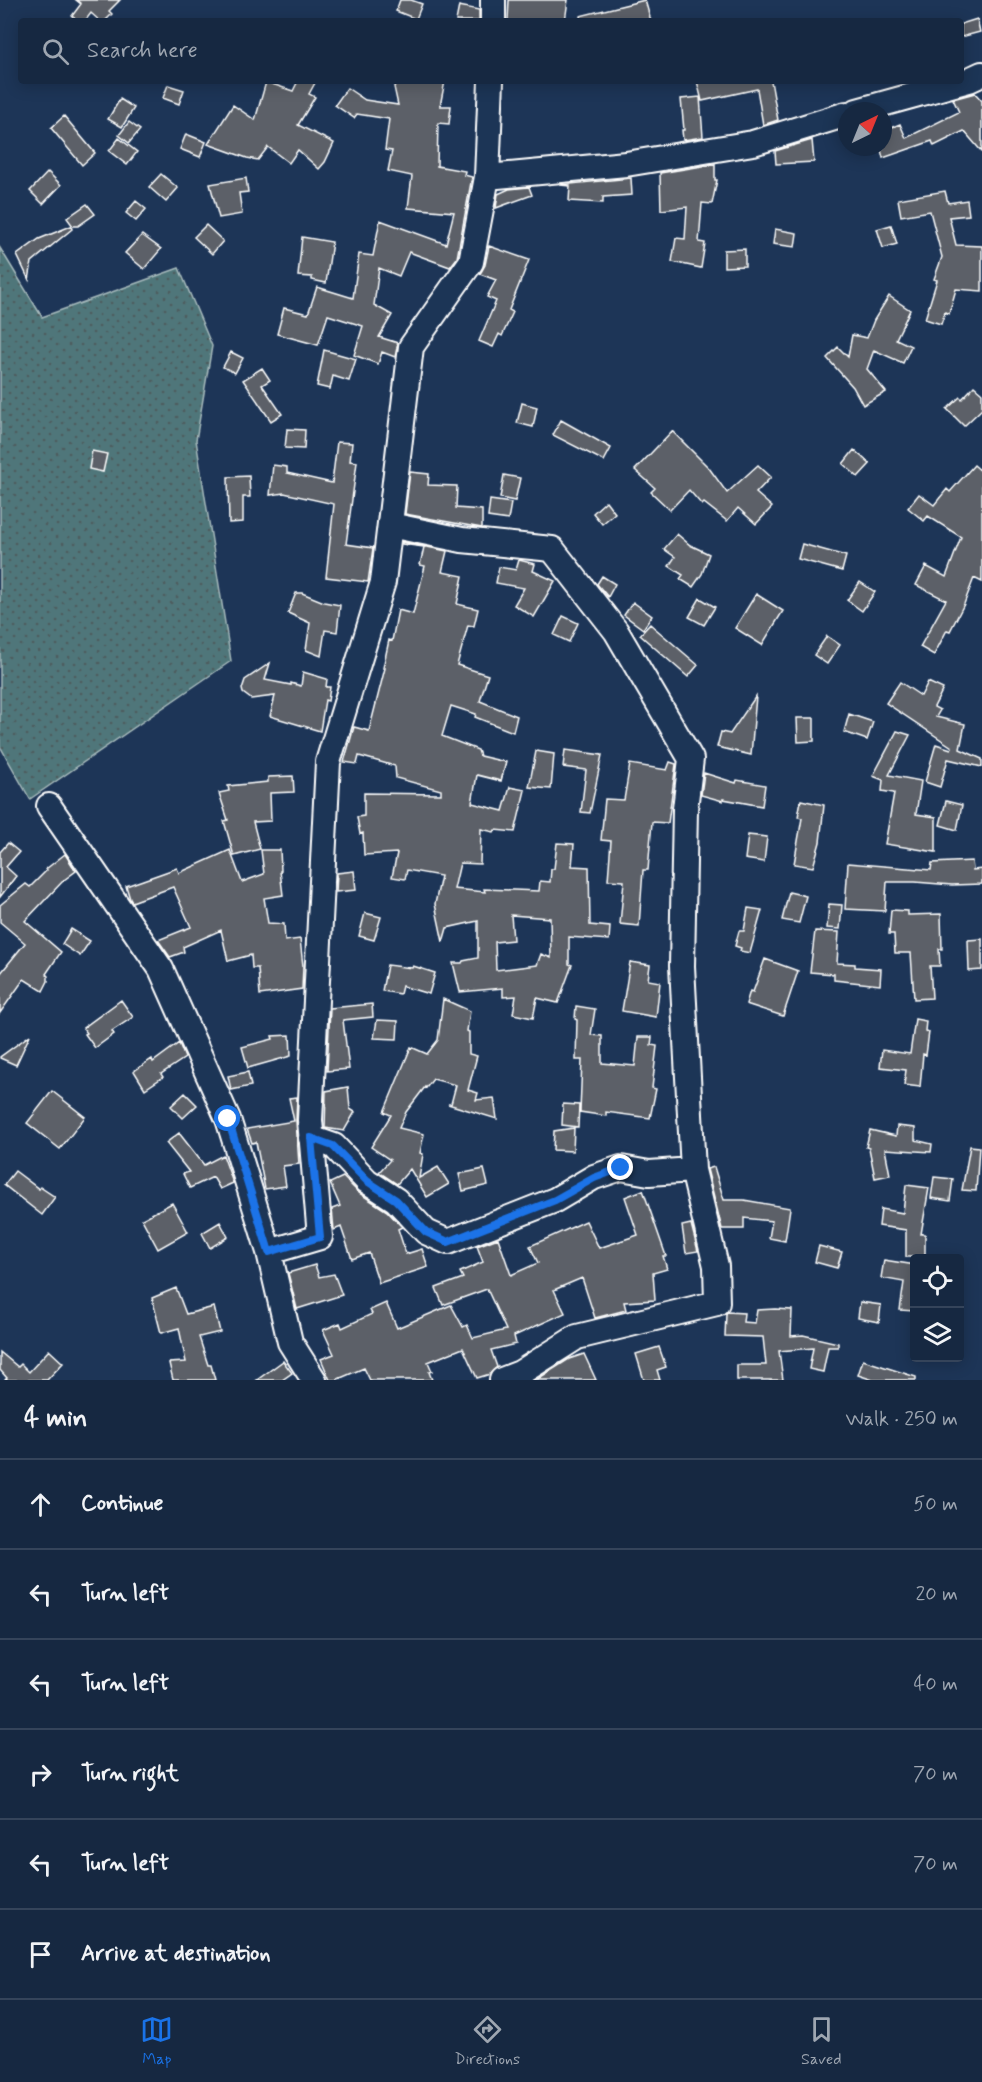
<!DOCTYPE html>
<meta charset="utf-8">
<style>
:root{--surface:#162841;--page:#1f3048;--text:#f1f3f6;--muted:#9ea6b1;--line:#35445a;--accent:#1a73e8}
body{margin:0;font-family:Mynerve,sans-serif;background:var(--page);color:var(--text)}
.controls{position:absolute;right:18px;bottom:18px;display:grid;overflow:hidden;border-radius:6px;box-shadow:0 3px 15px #0003}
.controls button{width:54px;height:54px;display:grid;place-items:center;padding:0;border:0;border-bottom:2px solid var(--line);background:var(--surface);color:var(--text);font:30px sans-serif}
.compass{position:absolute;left:838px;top:102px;width:54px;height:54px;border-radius:50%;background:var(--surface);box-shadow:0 3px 15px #0003;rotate:43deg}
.stop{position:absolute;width:18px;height:18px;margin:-14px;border:4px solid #1a73e8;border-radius:50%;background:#fff}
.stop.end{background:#1a73e8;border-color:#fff;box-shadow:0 2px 6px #0008}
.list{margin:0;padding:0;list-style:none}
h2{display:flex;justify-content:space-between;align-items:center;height:78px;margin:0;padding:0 24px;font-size:26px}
h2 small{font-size:20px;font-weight:400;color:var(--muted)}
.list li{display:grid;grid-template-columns:39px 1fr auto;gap:18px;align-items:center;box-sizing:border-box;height:90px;padding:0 24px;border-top:2px solid var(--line)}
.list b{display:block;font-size:22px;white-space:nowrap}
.list em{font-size:20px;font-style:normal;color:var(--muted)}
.icon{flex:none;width:33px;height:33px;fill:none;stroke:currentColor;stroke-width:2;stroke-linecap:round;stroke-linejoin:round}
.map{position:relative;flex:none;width:982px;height:1380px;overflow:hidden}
.search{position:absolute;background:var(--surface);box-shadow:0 3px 15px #0003;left:18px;right:18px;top:18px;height:66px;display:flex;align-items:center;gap:15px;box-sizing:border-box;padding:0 21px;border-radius:6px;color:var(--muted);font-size:22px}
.sheet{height:618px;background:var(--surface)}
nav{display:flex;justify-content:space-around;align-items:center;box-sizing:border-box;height:84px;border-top:2px solid var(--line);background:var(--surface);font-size:16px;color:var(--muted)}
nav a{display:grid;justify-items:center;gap:3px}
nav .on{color:var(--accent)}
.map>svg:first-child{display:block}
.grass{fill:url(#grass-dots);stroke:#a7babc;stroke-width:1.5}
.building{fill:#5b6167;stroke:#fff;stroke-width:1.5;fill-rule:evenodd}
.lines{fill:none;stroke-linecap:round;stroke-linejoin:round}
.minor-casing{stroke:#fff;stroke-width:28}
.minor{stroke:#1d3557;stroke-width:24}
.route{stroke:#1a73e8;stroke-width:8}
</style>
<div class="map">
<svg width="982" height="1380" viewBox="0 0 982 1380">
<defs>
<pattern id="grass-dots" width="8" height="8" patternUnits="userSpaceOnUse" patternTransform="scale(1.5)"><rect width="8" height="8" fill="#4f767a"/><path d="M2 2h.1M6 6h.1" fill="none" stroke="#4d5d5e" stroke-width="1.8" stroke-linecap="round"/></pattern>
</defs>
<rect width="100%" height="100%" fill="#1d3557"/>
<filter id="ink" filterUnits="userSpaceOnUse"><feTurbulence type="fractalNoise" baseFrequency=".0167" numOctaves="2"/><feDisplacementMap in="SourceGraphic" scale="12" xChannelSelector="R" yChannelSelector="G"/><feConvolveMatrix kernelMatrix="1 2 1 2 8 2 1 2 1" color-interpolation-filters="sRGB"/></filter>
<g filter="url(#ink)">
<path class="grass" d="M0,248L42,317L179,268L212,346L196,440L231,661L30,799L0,746Z"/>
<path class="building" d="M76,0H120L109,11L112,14L105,21H100L91,13L85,21H78L72,16L81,4Z
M400,0H411L422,4L416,19L396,11Z
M509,0H568L565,21H508Z
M645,0L651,21H581L580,16Z
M459,6L479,10V21H456Z
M977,19L980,32L961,37V24Z
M298,81H316L309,94L315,97L298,125L334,143L325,162L319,169L298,150L289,163L268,147L258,160L247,158L208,144L233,105L255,120L266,82L293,91Z
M398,81H445L440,106H451L449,124L438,123L437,166L465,171L464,175L472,177L457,258L450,267L409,252L399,276L379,268L374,305L392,315L379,337L398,343L395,357L382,352L378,364L354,355L363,326L328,315L318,345L277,334L284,308L308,314L317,287L353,298L359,254L373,256L380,220L446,244L454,212L408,208L412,176L388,171L392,151L385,150L389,119L357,114L354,118L335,105L347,88L365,100L398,105L394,87Z
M697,81H771L778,120L763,125L757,89L702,101Z
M168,85L184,90L179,104L163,98Z
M975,93L982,101V152L964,131L934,146L932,141L883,158L881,150L883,149V131L900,124L906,138L959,112L953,99Z
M700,97L703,137L683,140L682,130H684L681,99Z
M120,99L134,108L122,127L108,119Z
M64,116L95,153L82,165L51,128Z
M129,122L140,130L129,143L119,135Z
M186,134L206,142L200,157L180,149Z
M119,138L137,152L127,165L109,151Z
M812,140L814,162L776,164L775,151Z
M715,164V180H717L712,204L702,203L699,242L705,243L701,268L672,262L676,238L685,239L687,207L661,210L660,173Z
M48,172L61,185L43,204L30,191Z
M161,174L178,188L166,202L149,187Z
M246,178L248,192L239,193L242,214L219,218L210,184Z
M631,178L632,195L603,197V203L569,201L570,186L560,185Z
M529,187L532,195L496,208L498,194L509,189Z
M945,191L948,203L967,200L969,215L949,217L956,245L982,246V291L956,289L949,314L945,312L941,324L925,319L937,280L934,279L942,257L930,211L901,216L898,199Z
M136,201L146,209L136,221L126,213Z
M87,204L95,214L78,226H73L67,218Z
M206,225L223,241L212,254L194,237Z
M891,225L897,244L883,248L877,229Z
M71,226L72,229L32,262L29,280L17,255L39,239Z
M775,229L797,233L795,247L773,244Z
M142,235L161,249L144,269L125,253Z
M302,237L332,242L326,283L312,280V277L298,276Z
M489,246L529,260L509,310L513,312L502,336L499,334L493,347L479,341L496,301L487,297L496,280L480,274L485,265Z
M745,249V266L724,267V250Z
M889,296L910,310L896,339L911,346L903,363L874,350L867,369L886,392L863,405L853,387L827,358L838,347L848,357L852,335L867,338L874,320Z
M324,350L356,359L349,381L333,376L330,389L317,386Z
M231,352L243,358L235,373L223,367Z
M262,368L270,380L262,385L282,414L271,421L243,380Z
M974,386L982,393V409L964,426L947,409L960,397L962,399Z
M522,403L537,407L533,427L517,423Z
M561,420L611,448L604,461L553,435Z
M287,429L305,430L304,449L285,448Z
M672,431L709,468L727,493L758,465L771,477L756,493L772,507L756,524L738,508L727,521L704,503L702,505L689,490L670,510L651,492L655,488L635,470Z
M337,442L352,443L350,461L357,462L346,544L373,548L368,582L326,577L334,504L284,493L270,495L273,465L287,467V473L332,483Z
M854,450L870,464L858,477L843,464Z
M92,451L107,454L103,472L89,469Z
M974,465L982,472V582L974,578L964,604L950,631L947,630L934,655L920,647L946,600L916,585L926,566L946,577L961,537L928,516L924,521L908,508L919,494L934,505L947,489L950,492Z
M410,472L429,474L428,485L457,486L456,508L482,510V528L405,514Z
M504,475L520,478L515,501L500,498Z
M249,476L250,497H243V522L229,523L228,477Z
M490,500L511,503L508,520L488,517Z
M606,501L615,513L602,524L593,513Z
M677,534L690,545L709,554L702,574L693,587L680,579L683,575L669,566L675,557L664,549Z
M402,542L447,551L442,572L463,576L457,604L478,609L474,626L468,625L457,665L488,675L480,701L517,716L513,732L475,717L476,714L451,706L442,736L478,750L480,756L506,762L501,781L477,775L472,803L503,811L510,787L525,790L515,832L495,830L494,832L481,829L480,864L460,863L454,889L485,892L484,889L539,891L540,881L550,882L551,869H554L557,843L574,844L572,866L589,867L590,925L610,927L609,940L569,937V964L572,965L558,1003L537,998L533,1018L513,1014L516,996L503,997V988L460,992L453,963H462L463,961L478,958V921L447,928L443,942L435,904L441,876L407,870L405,879L392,877L397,853L364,855L363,833L360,834L357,817L364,816V793L441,794V790L396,778L395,766L359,756L357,764L344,762L354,727L369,731L385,668H383L389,640L392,641L398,610L413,614L425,566L420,565L424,547L402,544ZM511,915L550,918L551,958L541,954L537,965L496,970L495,942L513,940Z
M802,544L846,556L842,571L798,559Z
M519,560L535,564L533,571L555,581L534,617L514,605L524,588L496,583L499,567L516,570Z
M602,576L615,584L608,597L597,584Z
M860,582L875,592L862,611L847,600Z
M296,593H302L324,602L340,605L337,632L325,630L321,656L306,650L310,623L288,613Z
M756,594L783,611L762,645L735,628Z
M700,598L715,607L704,625L689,617Z
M633,602L652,616L643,629L624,615Z
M563,616L578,623L569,642L554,635Z
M650,624L698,665L688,677L640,635Z
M827,636L840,645L827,664L814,655Z
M270,663L265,680L291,685V683L301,686L303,672L327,679L326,687H330L328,701L325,700L320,731L270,716L275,696L251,699L243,693L242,689L245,680Z
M900,682L921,696L928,682L943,689L934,707L940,710L936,717L965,724L960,749L982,759V767L948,759L940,787L925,782L936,744L951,749L952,747L886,703Z
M756,696L751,755L717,747L721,732L730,734Z
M849,714L873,722L867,740L844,732Z
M797,718H814V741L798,742Z
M897,731L910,735L889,775L921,781L916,814L936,817V852L885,844L894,793L882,791L883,780L873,776Z
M565,750L602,755L590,813L581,812L586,770L563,767Z
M536,751L554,754L551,789L529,787Z
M670,762L676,764L668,823L652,822L648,870H643L639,926L620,924L624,881L608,880L611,841L601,840L605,799L624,800L630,764L667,770Z
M704,773L736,783L737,780L765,785L762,806L723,799V801L701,795Z
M293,776L294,792L270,793L271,821L253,822L260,849L234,856L224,821L228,820L219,793L229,791L228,786L268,782V777Z
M801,800L824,805L820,842L813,867L794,864L802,818L798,817Z
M946,801L962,805L957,830L940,825Z
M748,835L767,837L764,862L745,859Z
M8,843L19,852L6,867L16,876L0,897V852Z
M230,850L242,882L264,874L261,850H280L281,871H280L283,895L264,898L268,923L284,924L285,941L300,939L303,966L302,989L260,995L258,968H252L251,955L228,961L221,930L183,947L184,952L170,957L158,940L191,927L173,887L132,902L130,899L126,886L177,868L179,873Z
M65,854L76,871L64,880L25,921L61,952L46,974L48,976V981L43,991L24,979L0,1013V974L25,943L0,922V905L26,884L30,887L47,870L46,869Z
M972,861L973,870L982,869V884L952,885L915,882H887L885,911L845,909L848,863L931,870L932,863Z
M354,871L356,890L336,892L337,873Z
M789,892L806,896L799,923L782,920Z
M829,904L842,905L840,929L827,928Z
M748,908L762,910L750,953L740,951L741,948L735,946L739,931H744Z
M891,910L908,911V915L941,914L942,949H939L940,966H930L932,998L914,999L911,953H895L894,934H889Z
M365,913L381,917L374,940L359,936Z
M71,929L90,941L80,956L62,944Z
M815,931L839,932L837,963L855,964V967L881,969L880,985L834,980V974L810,972Z
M982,939V970L969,971L968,940Z
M765,959L798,971L783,1016L746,1004L750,991L753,992Z
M630,962L650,965L648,980L660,982L656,1017L622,1011Z
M387,965L412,968L413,966L435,973L429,994L402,986L400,994L382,991Z
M443,999L470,1011L467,1031L469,1032V1054L477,1056L468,1090L478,1093L476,1100L494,1098L497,1119L448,1104H451L456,1085L433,1079L426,1088L425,1087L406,1112L399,1128L424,1134L420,1153L423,1154L419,1178L438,1167L449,1184L427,1197L410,1169L397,1184L379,1172L390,1160L371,1147L391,1115L384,1112L411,1047L427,1054L438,1040Z
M121,1000L133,1017L112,1031L114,1034L95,1048L85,1034L87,1033L83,1028Z
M372,1004L373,1017L343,1020L349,1069L327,1071L330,1008Z
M576,1006L595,1009L591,1035L602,1036V1063L635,1066L638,1037H652L651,1045L657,1046L652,1088L656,1089L650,1118L606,1112V1116L580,1112L582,1060H576L577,1020L575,1019Z
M915,1019L926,1021L925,1031L929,1032L926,1055L923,1054L920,1087L904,1085L906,1070L880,1067L882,1050L910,1054Z
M377,1020L398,1021L397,1039L374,1038Z
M30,1035L16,1065L0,1058V1057Z
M290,1035L291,1056L248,1068L242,1047L273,1039L272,1036Z
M179,1043L185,1058L161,1074L163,1077L145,1089L134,1071L152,1059L153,1062Z
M248,1072L251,1086L231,1090L228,1076Z
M348,1087L350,1109L355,1112L344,1131L325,1128L326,1091Z
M52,1091L85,1117L60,1149L27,1123Z
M185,1093L197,1105L183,1118L171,1106Z
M297,1097L296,1121L299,1164L283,1166L286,1186L265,1189L256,1142L252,1143L247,1129L294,1121L289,1098Z
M563,1104L579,1105L578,1127L562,1125Z
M897,1126L915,1128V1140L932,1144L931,1152L885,1149L890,1175L875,1178L869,1148L866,1147L870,1130L896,1136Z
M574,1128L573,1151L553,1150L554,1131Z
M179,1133L204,1165L223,1155L233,1183L220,1189L213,1177L190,1188L183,1174L189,1172L166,1143Z
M970,1146L979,1147L976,1191L962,1190Z
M714,1167L724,1200H744L790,1208L785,1241L769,1238L772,1221L744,1218V1229H722L707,1169Z
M484,1169L488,1185L463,1191L459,1174Z
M15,1171L39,1189L40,1187L55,1197L42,1215L4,1185Z
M343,1177L359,1193L387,1211L402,1227L398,1229L406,1254L422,1249L428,1267L379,1283L369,1253L352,1259L341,1227L334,1230L332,1209L340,1206L330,1183Z
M934,1177L953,1179L950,1201L931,1198Z
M906,1185L929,1188L921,1234H925V1257H906V1230L879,1226L881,1209L903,1213Z
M643,1190L666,1256H663L667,1269L653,1273L655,1300L624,1302L626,1310L595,1318L582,1278L554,1290L565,1313L514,1336L516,1344L491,1350L497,1367L490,1374L477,1378L463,1348L428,1362L432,1371L429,1372L432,1380H370L364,1368L336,1380H330L321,1359L334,1354L323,1330L340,1323L342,1328L372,1314L370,1310L386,1303L397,1328L451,1305L463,1327L467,1325L473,1338L506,1330L487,1289L443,1305L436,1288L463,1278L460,1272L483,1262L477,1246L498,1238L511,1275L538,1263L530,1246L586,1221L599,1248L638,1235L625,1197Z
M172,1203L188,1232L158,1249L142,1219Z
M220,1222L228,1237L210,1248L202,1233Z
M691,1224L698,1251L686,1253L682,1226Z
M819,1246L842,1252L837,1268L815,1262Z
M884,1260L915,1265V1311L900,1310L904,1282L881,1278Z
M315,1265L319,1277L334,1274L342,1295L297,1309L288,1273Z
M176,1288L186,1314L214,1307L220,1332L199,1337L208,1365H211L215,1380H173L169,1363L186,1362L179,1328L161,1333L152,1298Z
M860,1302L881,1305L879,1322L858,1318Z
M775,1309L792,1310L791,1336L803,1335L838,1343V1347H828L823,1372L809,1369L813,1348L779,1351L783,1380H737V1365H766L763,1337L725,1336L726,1314L727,1312L744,1313L743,1322L755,1323L757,1310Z
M659,1347L666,1367L657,1370L660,1380H644L636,1354Z
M49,1350L63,1363L47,1380H5L7,1378L0,1370V1352L18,1367L21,1364L29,1372Z
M584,1354L596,1380H536L569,1359Z
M863,1360L916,1377V1380H873L858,1375Z
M283,1361L292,1373L282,1380H257Z"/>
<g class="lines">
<defs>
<path id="minor" d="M493,21V0
M857,111L969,80L982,74
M487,177L626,164L753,143L847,114
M390,525L462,540L552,549L616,631L691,759L685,809L682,966L693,1170L716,1266L717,1303L577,1337L520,1373L502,1380
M49,806L161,969L228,1119L269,1252
M311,1138L334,1146L367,1181L396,1200L426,1232L448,1242L555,1200L594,1177L621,1168L649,1173L693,1170
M314,1380L290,1342L269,1252L320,1237L310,1120L328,762L383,582L411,347L471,262L487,177L491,81"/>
</defs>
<use href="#minor" class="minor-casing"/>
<use href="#minor" class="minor"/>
</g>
</g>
<g class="lines" filter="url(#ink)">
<path class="route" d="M228,1119L269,1252L320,1237L311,1138L333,1146L367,1181L396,1200L426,1232L448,1242L555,1200L594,1178L621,1168"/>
</g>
</svg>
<div class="controls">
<button><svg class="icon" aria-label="locate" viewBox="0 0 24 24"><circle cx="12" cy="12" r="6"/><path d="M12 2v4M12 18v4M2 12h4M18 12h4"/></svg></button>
<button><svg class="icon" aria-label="layers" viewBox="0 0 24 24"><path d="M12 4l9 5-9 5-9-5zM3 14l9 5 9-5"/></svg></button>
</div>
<svg class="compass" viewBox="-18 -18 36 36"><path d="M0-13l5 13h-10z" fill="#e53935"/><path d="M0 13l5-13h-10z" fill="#9ea6b1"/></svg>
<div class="stop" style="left:228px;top:1119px"></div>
<div class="stop end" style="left:621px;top:1168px"></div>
<div class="search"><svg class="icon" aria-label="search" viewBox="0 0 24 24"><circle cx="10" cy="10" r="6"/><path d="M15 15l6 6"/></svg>Search here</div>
</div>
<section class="sheet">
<h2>4 min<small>Walk · 250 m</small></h2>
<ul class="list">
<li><svg class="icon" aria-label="ahead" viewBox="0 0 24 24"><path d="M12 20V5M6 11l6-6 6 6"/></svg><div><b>Continue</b></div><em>50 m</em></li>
<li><svg class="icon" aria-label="left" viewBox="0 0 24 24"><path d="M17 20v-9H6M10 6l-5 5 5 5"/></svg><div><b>Turn left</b></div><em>20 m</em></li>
<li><svg class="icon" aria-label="left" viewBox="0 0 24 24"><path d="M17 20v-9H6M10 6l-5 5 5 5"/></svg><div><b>Turn left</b></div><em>40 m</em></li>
<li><svg class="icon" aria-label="right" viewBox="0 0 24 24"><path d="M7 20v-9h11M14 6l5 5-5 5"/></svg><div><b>Turn right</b></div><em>70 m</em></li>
<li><svg class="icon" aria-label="left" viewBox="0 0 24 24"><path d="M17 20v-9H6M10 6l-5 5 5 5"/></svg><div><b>Turn left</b></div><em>70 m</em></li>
<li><svg class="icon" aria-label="arrive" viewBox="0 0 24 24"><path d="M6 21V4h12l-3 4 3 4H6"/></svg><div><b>Arrive at destination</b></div></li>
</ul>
</section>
<nav>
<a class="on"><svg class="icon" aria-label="map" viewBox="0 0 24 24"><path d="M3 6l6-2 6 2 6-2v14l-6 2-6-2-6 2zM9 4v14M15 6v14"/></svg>Map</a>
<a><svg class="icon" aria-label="directions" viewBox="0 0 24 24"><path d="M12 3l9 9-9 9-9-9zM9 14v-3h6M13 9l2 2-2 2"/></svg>Directions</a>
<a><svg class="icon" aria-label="saved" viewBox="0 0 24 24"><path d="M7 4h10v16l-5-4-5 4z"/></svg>Saved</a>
</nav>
